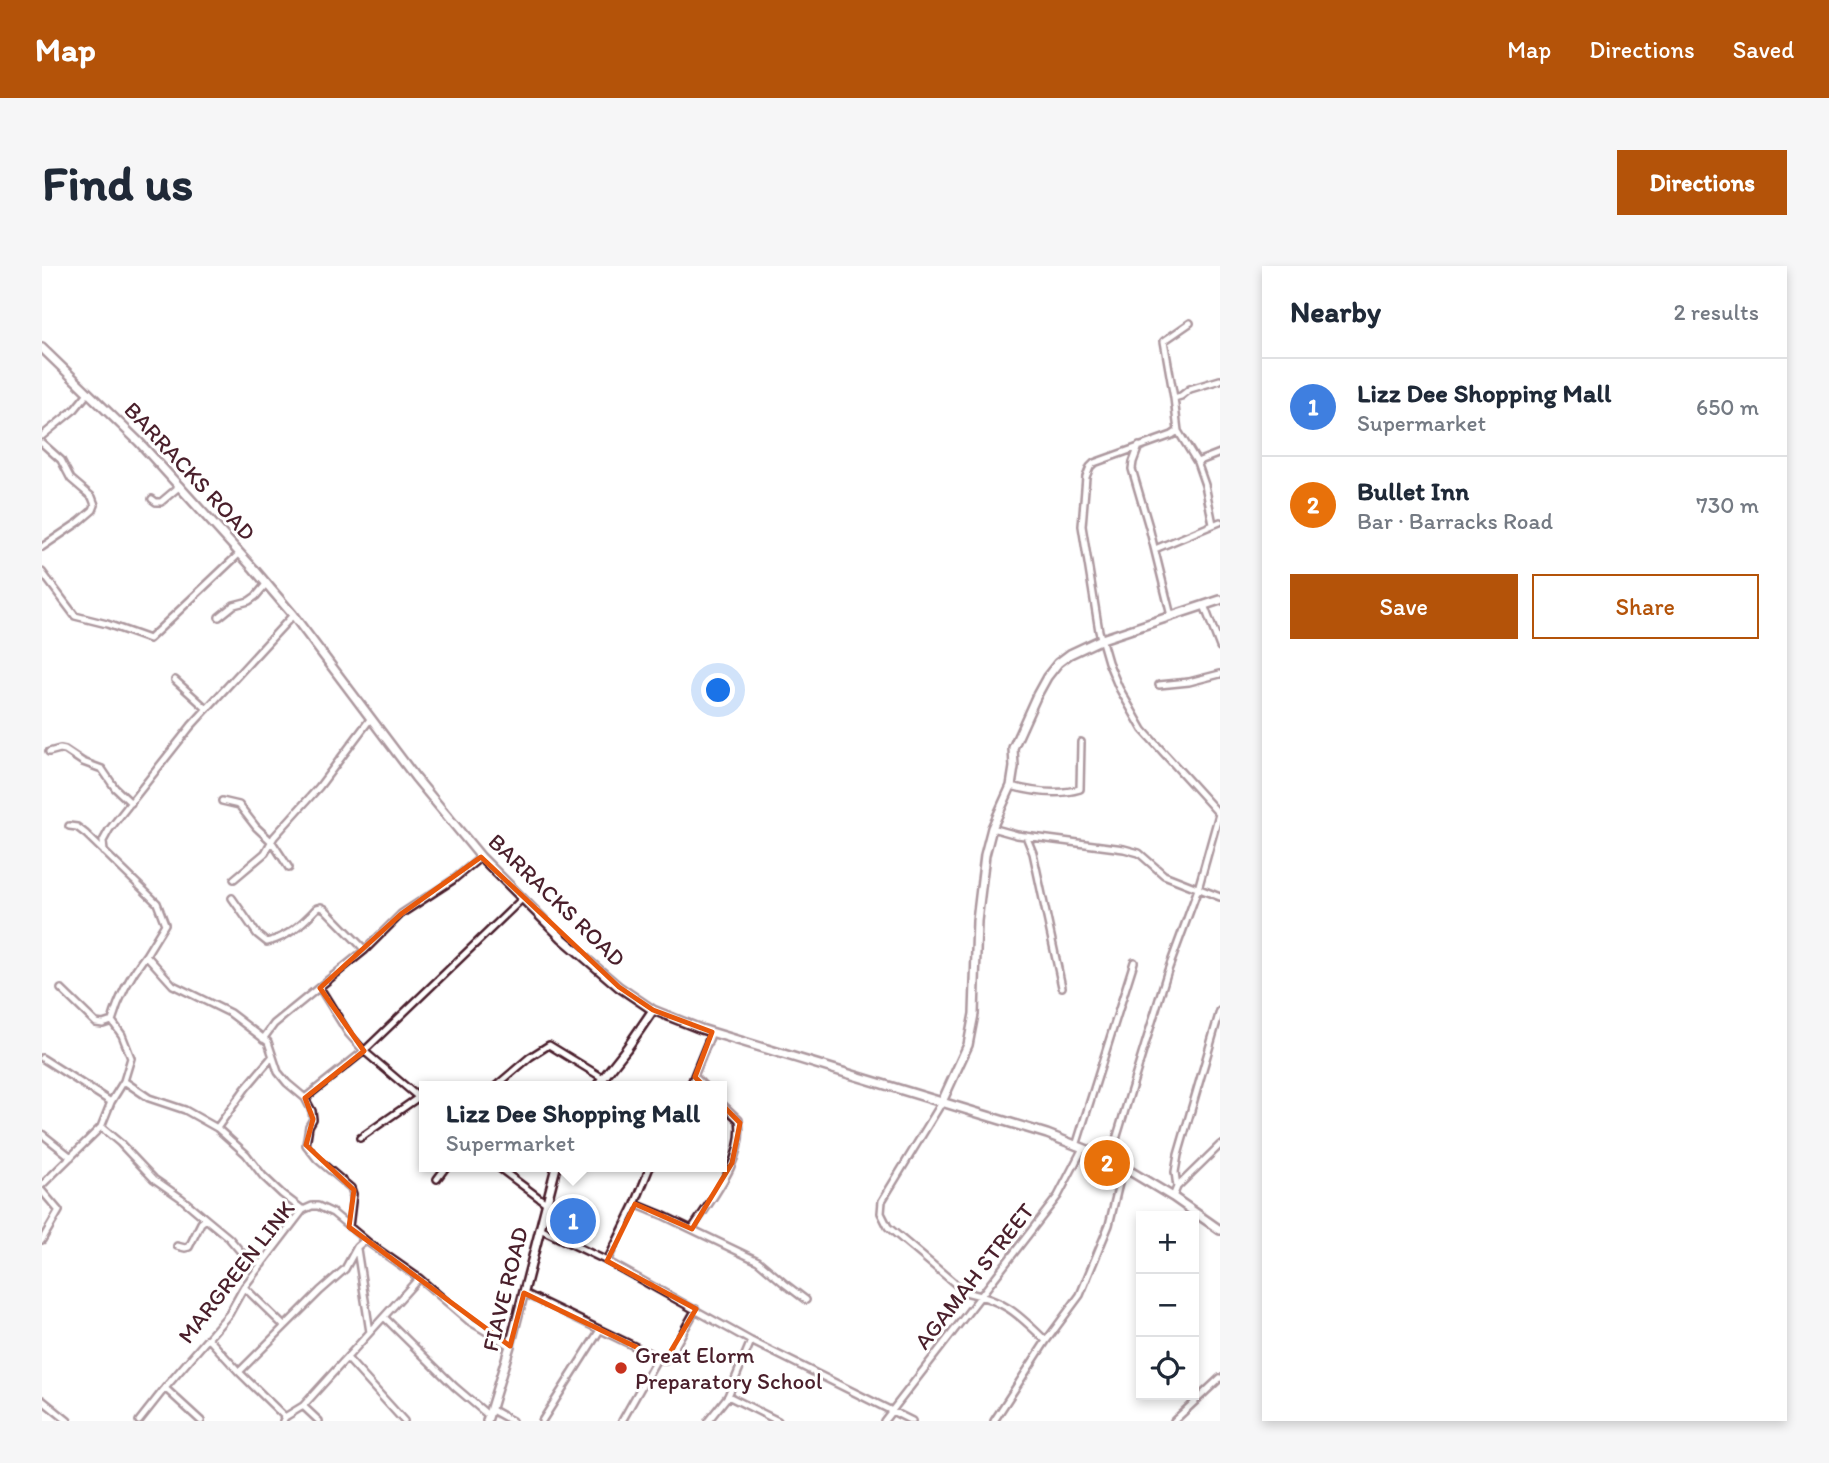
<!DOCTYPE html>
<meta charset="utf-8">
<style>
:root{--surface:#fff;--page:#f6f6f7;--text:#1f2937;--muted:#747a83;--line:#e0e1e3;--accent:#b45309}
body{margin:0;font-family:Itim,sans-serif;background:var(--page);color:var(--text)}
.controls{position:absolute;right:21px;bottom:21px;display:grid;overflow:hidden;border-radius:0px;box-shadow:0 4px 10px #0003}
.controls button{width:63px;height:63px;display:grid;place-items:center;padding:0;border:0;border-bottom:2px solid var(--line);background:var(--surface);color:var(--text);font:35px sans-serif}
.you{position:absolute;left:677px;top:425px;width:24px;height:24px;margin:-18px;border:5px solid #fff;border-radius:50%;background:#1a73e8;box-shadow:0 0 0 10px #1a73e833}
.badge{display:grid;place-items:center;width:46px;height:46px;border-radius:50%;background:var(--accent);color:#fff;font-size:23px;font-weight:700}
.pin{position:absolute;translate:-50% -50%;border:4px solid #fff;box-shadow:0 2px 7px #0006}
.popup{position:absolute;left:377px;top:815px;width:308px;height:91px;box-sizing:border-box;display:grid;place-content:center;border-radius:0px;background:var(--surface);filter:drop-shadow(0 2px 5px #0005);font-size:23px;white-space:nowrap;color:var(--muted)}
.popup b{font-size:26px;color:var(--text)}
.popup::after{content:'';position:absolute;left:50%;top:100%;margin-left:-14px;border:14px solid transparent;border-top-color:var(--surface)}
.list{margin:0;padding:0;list-style:none}
h2{display:flex;justify-content:space-between;align-items:center;height:91px;margin:0;padding:0 28px;font-size:30px}
h2 small{font-size:23px;font-weight:400;color:var(--muted)}
.list li{display:grid;grid-template-columns:46px 1fr auto;gap:21px;align-items:center;box-sizing:border-box;height:98px;padding:0 28px;border-top:2px solid var(--line)}
.list b{display:block;font-size:26px;white-space:nowrap}
.list p{margin:0;font-size:23px;white-space:nowrap;color:var(--muted)}
.list em{font-size:23px;font-style:normal;color:var(--muted)}
.actions{display:flex;gap:14px;padding:21px 28px}
.actions a{flex:1;padding:16px 0;border:2px solid var(--accent);border-radius:0px;text-align:center;font-size:24px;color:var(--accent)}
.actions .main{background:var(--accent);color:#fff}
.icon{flex:none;width:38px;height:38px;fill:none;stroke:currentColor;stroke-width:2;stroke-linecap:round;stroke-linejoin:round}
.map{position:relative;flex:none;width:1178px;height:1155px;overflow:hidden;border-radius:0px}
header{display:flex;align-items:center;gap:42px;box-sizing:border-box;height:98px;padding:0 35px;background:var(--accent);color:#fff}
header strong{font-size:33px}
nav{display:flex;gap:38px;margin-inline-start:auto;font-size:24px}
.intro{display:flex;align-items:center;justify-content:space-between;box-sizing:border-box;height:168px;padding:0 42px}
h1{margin:0;font-size:49px}
.button{padding:18px 32px;border-radius:0px;background:var(--accent);color:#fff;font-size:24px;font-weight:700}
main{display:flex;gap:42px;padding:0 42px}
aside{flex:1;background:var(--surface);border-radius:0px;box-shadow:0 4px 10px #0003}
.map>svg:first-child{display:block}
.lines{fill:none;stroke-linecap:round;stroke-linejoin:round}
.minor-casing{stroke:#4a1f2b;stroke-width:10}
.tertiary-casing{stroke:#4a1f2b;stroke-width:12}
.minor{stroke:#fff;stroke-width:5}
.tertiary{stroke:#fff;stroke-width:7}
.marked{fill:none;stroke:#e8590c;stroke-width:5;stroke-linejoin:round}
.poi-dot{fill:#c8321e;stroke:#fff;stroke-width:2.5}
.labels{text-anchor:middle;stroke-width:6;stroke-linejoin:round;paint-order:stroke}
.street-label{font-size:23px;fill:#4a1f2b;stroke:#fff}
.poi-label{font-size:23px;fill:#4a1f2b;stroke:#fff;text-anchor:start}
</style>
<header>
<strong>Map</strong>
<nav><a>Map</a><a>Directions</a><a>Saved</a></nav>
</header>
<div class="intro"><h1>Find us</h1><a class="button">Directions</a></div>
<main>
<div class="map">
<svg width="1178" height="1155" viewBox="0 0 1178 1155">
<rect width="100%" height="100%" fill="#fff"/>
<filter id="ink" filterUnits="userSpaceOnUse"><feTurbulence type="fractalNoise" baseFrequency=".0143" numOctaves="2"/><feDisplacementMap in="SourceGraphic" scale="14" xChannelSelector="R" yChannelSelector="G"/><feConvolveMatrix kernelMatrix="1 2 1 2 8 2 1 2 1" color-interpolation-filters="sRGB"/></filter>
<g filter="url(#ink)">
<g class="lines">
<defs>
<path id="minor" d="M1148,57L1122,75L1132,132L1136,165L1130,169L1052,197L1048,201L1044,211L1040,260L1057,365L1066,396L1077,422L1101,464L1178,549
M1132,132L1139,130L1148,123L1178,114
M1136,165L1155,196L1163,219L1171,258
M0,170L33,143L46,127
M0,177L19,194L29,213L50,231L53,239L51,244L37,256L0,281
M1097,180L1091,196L1090,203L1107,261L1129,350
M1155,196L1178,187
M110,233L114,236H119L138,220
M1113,283L1178,256
M0,306L33,350L65,358L107,373L198,287
M1162,339L1178,381
M177,351L192,339L207,335L214,330L225,317
M133,414L165,443
M1117,419L1147,416L1178,408
M7,486L18,483L23,484L41,496L60,503L73,522L89,537
M969,520C991,526 1015,530 1038,523L1039,476
M180,535L197,539L214,561L230,576L247,602
M27,560L35,561L44,568L115,637L123,658L104,689
M950,562L975,569L1082,583L1097,587L1122,609L1178,631
M984,570L991,587L1020,721
M62,586L61,575L67,564L149,460L251,349
M192,613L223,587L232,571L277,521L329,452
M190,632L215,668L225,676C246,671 260,658 275,642L279,641L283,643L323,684
M278,722L306,767L322,785L382,836
M19,723L54,757L61,758L70,755
M221,773L232,758L323,684L359,648L411,614L439,591
M0,792L69,836
M653,811L662,820
M82,815L107,832L143,844L175,862L204,888L221,910L240,928L261,944
M454,820L488,791L507,779L561,812
M648,820L670,766
M263,832L322,785L480,633
M899,838L840,935L839,947L846,961L923,1026C964,1035 975,1047 1004,1075
M59,861L78,877L112,913L139,932L164,953L187,972L199,986L220,998
M175,862L203,823L230,791
M0,868L29,891
M318,872L377,831
M1034,880L1092,696
M1068,893L1125,707L1156,623L1177,548
M456,901L504,937
M395,913L404,901
M0,919L59,861L69,836L82,815L89,792L80,769L70,755C77,730 88,710 104,689L131,719L188,747L226,776L236,806L245,817L263,832L270,845L271,853L267,860L264,879L275,893L309,922L311,928L307,961
M1135,921L1133,906L1136,889L1178,745
M0,925L17,945L0,974
M1131,931L1135,921L1178,879
M593,938L620,949L716,995L743,1018L764,1034
M498,963L565,995L709,1075L870,1155
M650,963C670,932 703,894 697,854L680,838
M135,980L143,982L147,981L159,957L164,953
M315,983L328,1066
M565,995L593,938L608,901
M202,1021L242,1060
M482,1027L623,1095L628,1089L654,1043
M342,1051L413,1121L447,1150
M166,1072L197,1106L243,1151
M305,1092L362,1155
M197,1106L278,1025L303,1003L315,981L323,974
M123,1122L159,1155
M686,1130L736,1155
M0,1134L26,1155
M261,1140L277,1155
M450,1144L470,1155
M97,1155L123,1122L187,1048L202,1021L261,944L270,940H276L291,947L327,977L377,1012L427,1055L468,1080
M241,1155L243,1151L261,1140L377,1012
M500,1155L558,1064
M580,1155L616,1091
M666,1155L686,1130L709,1075
M842,1155L1016,930L1041,882
M952,1155L1004,1075L1038,1029L1067,959L1081,901
M1132,1155L1178,1112"/>
<path id="tertiary" d="M0,82L97,176L212,303L251,349L373,511L439,591L520,672L577,721L611,744L659,763L1005,868L1041,882L1068,893L1131,931L1178,964
M555,820L585,782L611,744
M899,838L926,779L932,748L935,655L943,589L950,562L969,520L972,501L971,482L994,431L1005,411L1016,397L1028,388L1060,373L1178,334
M445,1155L468,1080L514,901"/>
</defs>
<use href="#minor" class="minor-casing"/>
<use href="#tertiary" class="tertiary-casing"/>
<use href="#minor" class="minor"/>
<use href="#tertiary" class="tertiary"/>
</g>
</g>
<path d="M0 0H1178V1155H0ZM439,591L577,721L611,744L670,766L653,811L698,857L690,897L650,963L593,938L565,995L654,1043L623,1095L482,1027L468,1080L307,961L312,924L264,879L271,853L263,832L322,785L278,722L359,648Z" fill="#fff" fill-opacity=".55" fill-rule="evenodd"/>
<path class="marked" d="M439,591L577,721L611,744L670,766L653,811L698,857L690,897L650,963L593,938L565,995L654,1043L623,1095L482,1027L468,1080L307,961L312,924L264,879L271,853L263,832L322,785L278,722L359,648Z"/>
<circle class="poi-dot" cx="579" cy="1102" r="7"/>
<g class="labels">
<g class="street-label">
<text transform="translate(148 205) rotate(47)" y="8">BARRACKS ROAD</text>
<text transform="translate(515 634) rotate(44)" y="8">BARRACKS ROAD</text>
<text transform="translate(194 1006) rotate(-52)" y="8">MARGREEN LINK</text>
<text transform="translate(932 1010) rotate(-52)" y="8">AGAMAH STREET</text>
<text transform="translate(463 1023) rotate(-76)" y="8">FIAVE ROAD</text>
</g>
<g class="poi-label">
<text x="593" y="1097">Great Elorm<tspan x="593" dy="26">Preparatory School</tspan></text>
</g>
</g>
</svg>
<div class="controls">
<button>+</button>
<button>−</button>
<button><svg class="icon" aria-label="locate" viewBox="0 0 24 24"><circle cx="12" cy="12" r="6"/><path d="M12 2v4M12 18v4M2 12h4M18 12h4"/></svg></button>
</div>
<div class="you"></div>
<div class="pin badge" style="left:531px;top:955px;background:#3f7fe0">1</div>
<div class="popup"><b>Lizz Dee Shopping Mall</b>Supermarket</div>
<div class="pin badge" style="left:1065px;top:897px;background:#e8710a">2</div>
</div>
<aside>
<h2>Nearby<small>2 results</small></h2>
<ul class="list">
<li><span class="badge" style="background:#3f7fe0">1</span><div><b>Lizz Dee Shopping Mall</b><p>Supermarket</p></div><em>650 m</em></li>
<li><span class="badge" style="background:#e8710a">2</span><div><b>Bullet Inn</b><p>Bar · Barracks Road</p></div><em>730 m</em></li>
</ul>
<div class="actions"><a class="main">Save</a><a>Share</a></div>
</aside>
</main>
